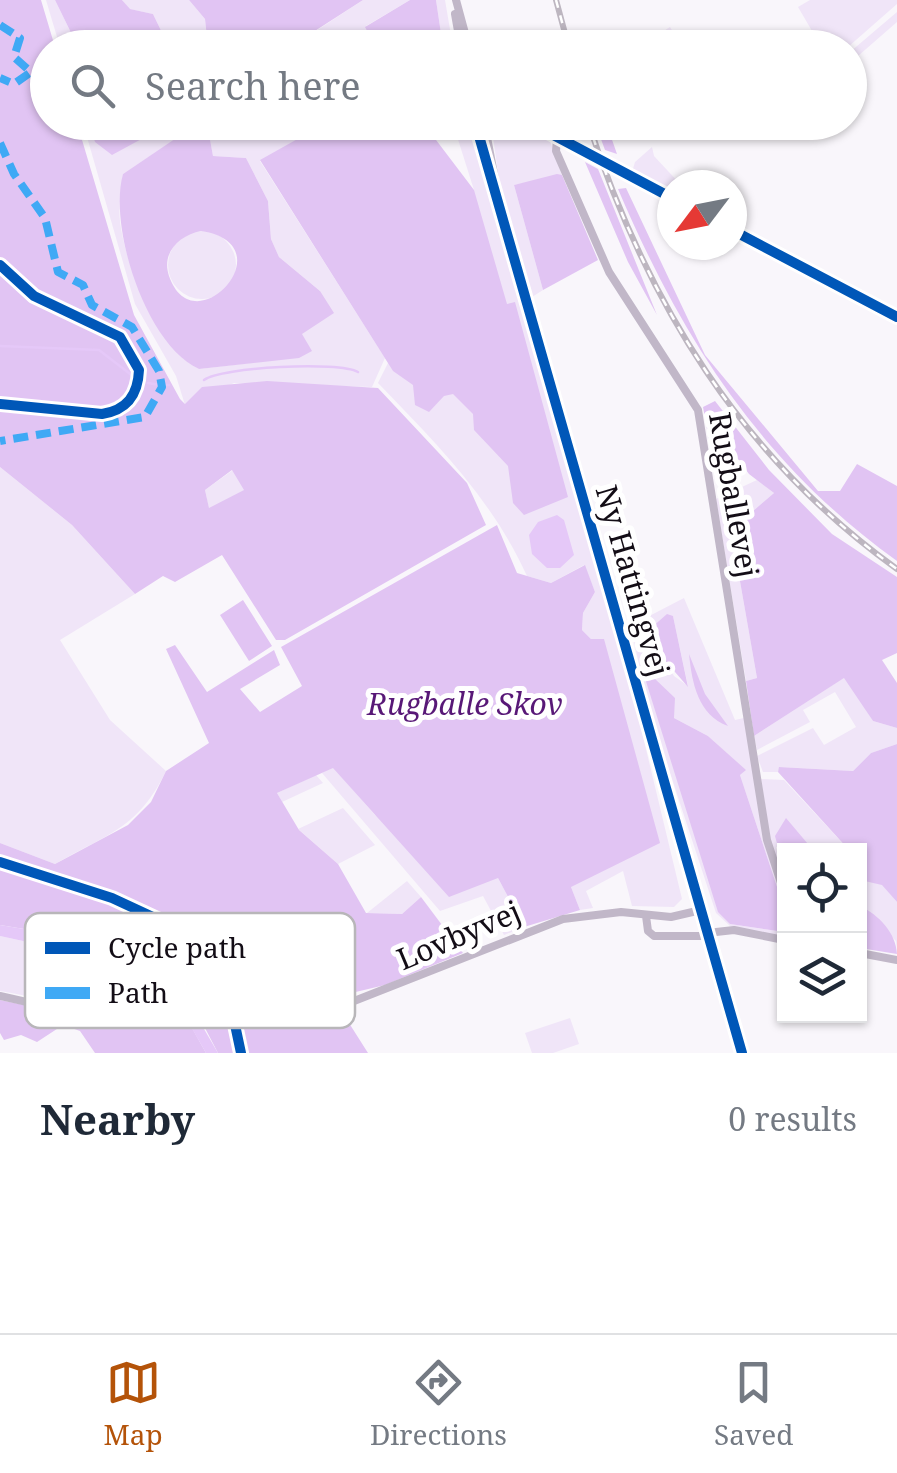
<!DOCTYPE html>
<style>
:root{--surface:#fff;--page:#f2f2f3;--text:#1f2937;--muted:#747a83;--line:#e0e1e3;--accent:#b45309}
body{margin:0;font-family:"Noto Serif",serif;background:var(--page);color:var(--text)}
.controls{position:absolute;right:30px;bottom:30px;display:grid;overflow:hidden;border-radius:0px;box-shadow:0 2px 8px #0004}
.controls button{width:90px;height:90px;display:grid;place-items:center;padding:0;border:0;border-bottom:2px solid var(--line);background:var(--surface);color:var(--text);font:50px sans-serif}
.compass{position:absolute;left:657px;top:170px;width:90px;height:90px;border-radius:50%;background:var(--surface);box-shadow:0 2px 8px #0004;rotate:238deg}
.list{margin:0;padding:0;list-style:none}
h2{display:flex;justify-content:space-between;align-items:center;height:130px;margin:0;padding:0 40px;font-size:42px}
h2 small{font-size:32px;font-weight:400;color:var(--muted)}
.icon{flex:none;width:55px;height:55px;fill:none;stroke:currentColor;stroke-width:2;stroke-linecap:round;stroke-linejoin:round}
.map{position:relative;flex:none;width:897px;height:1053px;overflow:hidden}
.search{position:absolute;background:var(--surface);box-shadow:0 2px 8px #0004;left:30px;right:30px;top:30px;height:110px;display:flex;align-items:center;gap:25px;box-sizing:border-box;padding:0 35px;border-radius:55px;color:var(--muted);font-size:38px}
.sheet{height:280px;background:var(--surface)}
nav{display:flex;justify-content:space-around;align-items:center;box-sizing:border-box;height:140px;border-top:2px solid var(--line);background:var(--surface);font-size:28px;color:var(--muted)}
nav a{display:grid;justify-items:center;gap:5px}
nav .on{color:var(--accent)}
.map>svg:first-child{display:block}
.green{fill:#f0e5f8;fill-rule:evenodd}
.forest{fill:#e1c4f3;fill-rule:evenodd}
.water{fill:#e5c8f8}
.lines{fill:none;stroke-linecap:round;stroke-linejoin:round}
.stream{stroke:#e5c8f8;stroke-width:2.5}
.minor{stroke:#c1b7c8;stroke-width:6}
.tertiary{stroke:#c1b7c8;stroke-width:8}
.rail-casing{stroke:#bdb6c0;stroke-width:6}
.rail{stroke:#fff;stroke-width:2.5;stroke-dasharray:8;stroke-linecap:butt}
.tertiary-bridge{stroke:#c1b7c8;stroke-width:8}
.quiet{stroke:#3fa9f5;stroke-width:8;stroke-dasharray:15 8;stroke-linecap:butt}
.cycleway-casing{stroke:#fff;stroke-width:16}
.cycleway{stroke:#0057b8;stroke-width:10}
.labels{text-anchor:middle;stroke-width:10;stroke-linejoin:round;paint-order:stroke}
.street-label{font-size:30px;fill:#130d16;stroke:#fff}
.park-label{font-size:30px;font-style:italic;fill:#581877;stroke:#fff}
.key{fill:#fff;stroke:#b8b6b9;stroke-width:2.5}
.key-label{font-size:28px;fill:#130d16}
</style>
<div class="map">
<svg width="897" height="1053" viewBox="0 0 897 1053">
<rect width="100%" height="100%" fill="#f9f6fb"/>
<path class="green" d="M46,0H55L78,47H60Z
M122,0H189L205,19L208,47H169L153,14L129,9Z
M363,0H410L366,26L376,47L290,48Z
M436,0H445L453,47H443Z
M810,0H897V4L848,47L822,48L798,7Z
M897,12V22L850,63V52Z
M670,27L682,47H639Z
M83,123H89L112,154L171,123H200L123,174C122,189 118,206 120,221C125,264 158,350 199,369L299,357L302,334L320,291L279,257L271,239L268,201L246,158L213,156L207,123H326L260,161L385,358L372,387L234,383L185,405L176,376L135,304Z
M456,123H468L475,132L639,720L682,899L674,907L632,906L623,871L586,891L593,908L580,910L571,887L603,639H591L582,630L583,613L595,592L584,565L551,583L527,576C492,499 436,443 378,383L474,190L455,130Z
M491,123H519L549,138L562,175L514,185L543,290L532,297L501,193Z
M652,147L654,156L681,185H672V193L632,172L635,162Z
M168 265a34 34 0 1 1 68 0a34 34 0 1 1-68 0Z
M0,467L72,525L135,594L60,640L110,720L166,771C138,829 107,834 55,864L0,843Z
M233,470L245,490L209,509L205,490Z
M757,480L774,493L731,530L757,678L746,681L716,499Z
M684,598L735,720L744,718L784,908L740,775L745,770L708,736L674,718L653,677L730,924L784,932V938L730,926L716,913L652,718L630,626ZM673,616L688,686L674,676L657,647Z
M845,677L873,721L897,728V744L871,753L853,771L780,767L778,772H763L757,756L813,728L824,745L856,727L835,692L803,710L810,722L757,750L754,736Z
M333,767L375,815L498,878L524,927L504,935L483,896L440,911L322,773Z
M316,775L323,783L282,802L277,793Z
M761,779L784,780L849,850L776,847L784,884L771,845Z
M343,808L375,845L338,864L298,829Z
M860,880L882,884L897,902V949L896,941L860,906Z
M407,881L421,897L402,914L367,913Z
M0,936L23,941L103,979L108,990C81,1011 31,996 0,991Z
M570,1018L579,1044L553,1053H532L525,1033Z"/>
<path class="forest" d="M0,0H41L55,47L48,48V122L77,123L134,315L180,399L185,404L202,387L267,381L378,388L467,483L486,525L285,640H276L222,555L175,582L163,576L135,594L72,525L0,467ZM232,470L244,490L209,508L205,490Z
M55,0H122L130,9L153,14L169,47H78Z
M189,0H363L290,47H208L205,19Z
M410,0H436L443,47H376L365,27Z
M200,122L207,123L213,156L246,158L268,201L271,239L279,257L320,291L334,313L302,334L312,351L299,358L199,369C146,345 108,227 123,174ZM201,231C288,244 194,348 169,276C161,252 180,235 201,231Z
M89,123V122L171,123L112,155L95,142Z
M326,123H448L430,132L474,190L507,304L515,302L568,497L524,515L513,503L508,466L474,430L473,414L453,394L444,396L429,412L415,405L413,385L393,371L260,160Z
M595,123H626L610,134L617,154L605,150Z
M585,162L598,169L657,315L628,262Z
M557,174L562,175L598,260L543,290L514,185Z
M626,188L705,355L818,491H840L857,464L897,486V561C761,463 683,341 618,189Z
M715,401L769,470L832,534L897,577V653L882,660L897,683V728L873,721L844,678L754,736L746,681L757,678L731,530L774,493L749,474L720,435L709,440L703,407Z
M497,525L517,573L551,583L585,565L595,592L583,613L582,630L591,639H604L660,843L571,887L580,910L524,927L498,878L449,897L333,768L277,793L299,830L338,864L366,913L402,914L421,897L463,953L385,985L297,1006L287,999L276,974L255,965L268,985L264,1011L202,1023L186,998L140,992L128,997L117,992L116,981H121L117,977L24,929L0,925V843L55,864L128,825L151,802L166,771L209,743L166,649L175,645L207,692L274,650L280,665L240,689L260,712L302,686L281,647Z
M243,600L272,646L249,661L220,615Z
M667,614L673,616L688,687L643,635Z
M689,654L705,694L728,726C698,715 692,683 689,654Z
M644,675L653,677L675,698L674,718L708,736L746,770L740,775L784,908V932L730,924L718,912Z
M897,744V902L882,885L860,880V851L849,850L778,772L779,767L853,771L871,753Z
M786,818L813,850L784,851V869L775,836Z
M860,906C879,915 896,933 897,954L860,948Z
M0,1000L129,1027L192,1028L206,1053H95L80,1031L63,1025L37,1042L21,1035L4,1040L0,1033Z
M342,1012L368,1053H218L205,1028Z"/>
<path class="water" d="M557,515L564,520L574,555L560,568H547L532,554L529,535L538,522Z
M0,925L24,929L113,976H123L116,989L128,997L140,992L186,998L218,1053H206L187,1020L170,1004L112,1003L103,979L23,941L0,936Z"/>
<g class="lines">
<path class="stream" d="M0,346L99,350L134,377
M204,380C221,367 339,361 358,372
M148,383L160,385
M164,385H169
M189,1004L210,989"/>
<path class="minor" d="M0,265L34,296L120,337L139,370C138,395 127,410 102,414L0,404
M0,862L112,898L168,924L226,966L271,974L292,1012
M272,1014L282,998"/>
<path class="tertiary" d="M456,0L469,48
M455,14L461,48
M475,122L742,1053
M484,122L497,189
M529,122L586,153
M557,138L556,151L609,272L698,410L767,840L784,892
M622,172L672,198
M732,230L897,317
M646,916L648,931L654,936H701
M716,932L734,930L784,940
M860,953L897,960
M0,996L128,1025H204L349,1003L563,919L621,912L671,917L701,910"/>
<defs>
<path id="rail" d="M556,0L569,48
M588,122C647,303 741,457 897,569"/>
</defs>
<use href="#rail" class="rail-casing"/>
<use href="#rail" class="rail"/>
<path class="tertiary-bridge" d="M586,153L622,172"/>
<path class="quiet" d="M0,25L20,38L14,57L31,72L14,84L0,78
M0,143L14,174L45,218L58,272L83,285L92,305L132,327L159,371L162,387L145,417L0,441"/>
<defs>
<path id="cycleway" d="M475,122L742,1053
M529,122L672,198
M732,230L897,317
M0,265L34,296L120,337L139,370C138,395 127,410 102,414L0,404
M0,862L112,898L168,924L226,966L271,974L282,998L272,1014L234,1020L241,1053"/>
</defs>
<use href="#cycleway" class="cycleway-casing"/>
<use href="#cycleway" class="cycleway"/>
</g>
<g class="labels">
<g class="street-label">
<text transform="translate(733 495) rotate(80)" y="10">Rugballevej</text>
<text transform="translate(632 581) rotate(74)" y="10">Ny Hattingvej</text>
<text transform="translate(459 936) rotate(-23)" y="10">Lovbyvej</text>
</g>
<g class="park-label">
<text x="465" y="715">Rugballe Skov</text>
</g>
</g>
<rect x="25" y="913" width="330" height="115" rx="15" class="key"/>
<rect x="45" y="942" width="45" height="12" fill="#0057b8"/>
<rect x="45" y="987" width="45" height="12" fill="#3fa9f5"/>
<g class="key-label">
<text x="108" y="958">Cycle path</text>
<text x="108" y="1003">Path</text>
</g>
</svg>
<div class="controls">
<button><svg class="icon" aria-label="locate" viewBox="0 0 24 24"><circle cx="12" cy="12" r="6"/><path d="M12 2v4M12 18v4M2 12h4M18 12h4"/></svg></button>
<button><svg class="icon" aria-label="layers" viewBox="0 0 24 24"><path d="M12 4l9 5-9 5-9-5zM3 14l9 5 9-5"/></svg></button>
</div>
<svg class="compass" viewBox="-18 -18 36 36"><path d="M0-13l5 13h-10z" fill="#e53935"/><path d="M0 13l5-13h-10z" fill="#747a83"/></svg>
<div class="search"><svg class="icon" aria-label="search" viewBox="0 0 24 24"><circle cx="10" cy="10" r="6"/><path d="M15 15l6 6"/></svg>Search here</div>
</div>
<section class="sheet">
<h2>Nearby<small>0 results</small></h2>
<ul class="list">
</ul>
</section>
<nav>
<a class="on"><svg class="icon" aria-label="map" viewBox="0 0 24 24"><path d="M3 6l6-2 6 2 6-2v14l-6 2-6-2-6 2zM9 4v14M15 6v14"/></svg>Map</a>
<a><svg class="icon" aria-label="directions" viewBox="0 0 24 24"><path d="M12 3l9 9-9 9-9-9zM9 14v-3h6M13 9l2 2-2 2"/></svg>Directions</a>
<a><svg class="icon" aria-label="saved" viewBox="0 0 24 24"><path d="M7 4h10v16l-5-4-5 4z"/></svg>Saved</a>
</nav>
